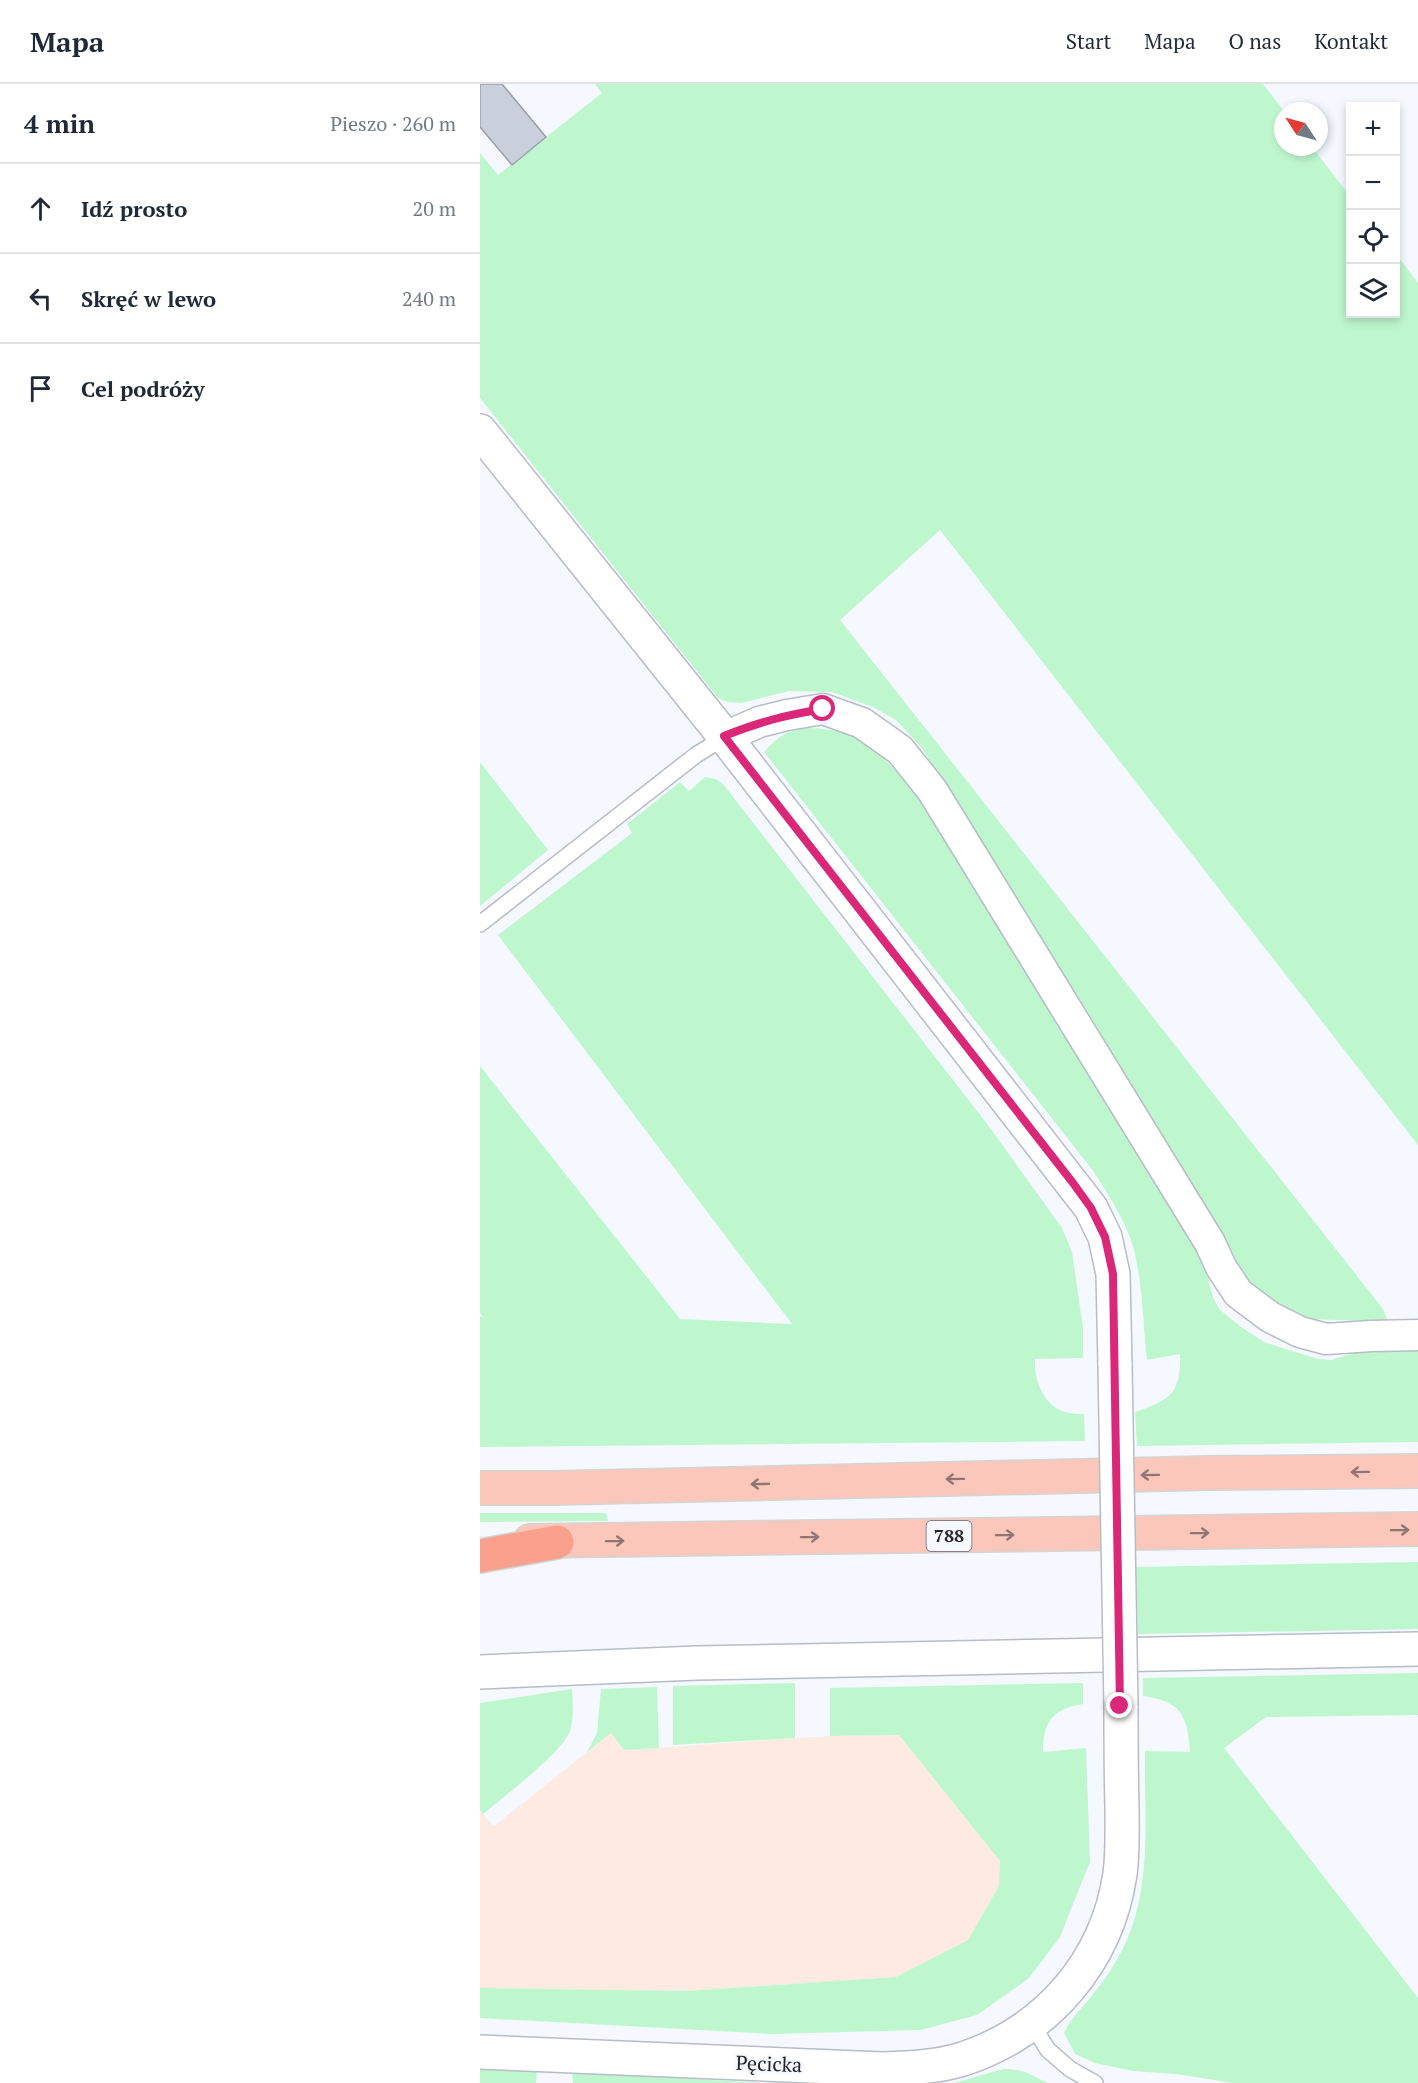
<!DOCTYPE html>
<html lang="pl">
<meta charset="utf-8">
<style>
:root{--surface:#fff;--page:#f2f2f3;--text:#1f2937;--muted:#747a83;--line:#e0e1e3}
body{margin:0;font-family:"PT Serif",serif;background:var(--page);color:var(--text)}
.controls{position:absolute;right:18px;top:18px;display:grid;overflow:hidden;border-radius:0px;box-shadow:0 3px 9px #0003}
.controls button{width:54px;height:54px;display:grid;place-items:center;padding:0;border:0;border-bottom:2px solid var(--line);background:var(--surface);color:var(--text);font:30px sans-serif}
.compass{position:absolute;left:794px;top:18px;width:54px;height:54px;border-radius:50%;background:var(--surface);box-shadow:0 3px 9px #0003;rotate:306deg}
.stop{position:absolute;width:18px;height:18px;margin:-14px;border:4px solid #db2777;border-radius:50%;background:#fff}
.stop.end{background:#db2777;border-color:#fff;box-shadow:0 2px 6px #0008}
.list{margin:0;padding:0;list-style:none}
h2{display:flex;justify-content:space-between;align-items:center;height:78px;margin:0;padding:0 24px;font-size:26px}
h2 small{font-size:20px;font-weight:400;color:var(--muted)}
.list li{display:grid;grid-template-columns:39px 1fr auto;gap:18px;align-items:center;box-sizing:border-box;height:90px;padding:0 24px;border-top:2px solid var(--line)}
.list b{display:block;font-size:22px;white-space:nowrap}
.list em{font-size:20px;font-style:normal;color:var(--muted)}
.icon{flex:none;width:33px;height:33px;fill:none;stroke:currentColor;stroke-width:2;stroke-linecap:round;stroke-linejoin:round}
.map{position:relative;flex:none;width:938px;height:1999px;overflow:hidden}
header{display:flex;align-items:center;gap:36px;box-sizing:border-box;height:84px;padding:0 30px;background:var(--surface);border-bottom:2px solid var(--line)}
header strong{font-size:28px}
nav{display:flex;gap:33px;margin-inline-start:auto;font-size:21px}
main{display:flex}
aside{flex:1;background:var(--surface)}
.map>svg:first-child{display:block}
.industrial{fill:#fdeae1}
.green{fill:#bef7ce}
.building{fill:#cad0db;stroke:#9a9fa9;stroke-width:1.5}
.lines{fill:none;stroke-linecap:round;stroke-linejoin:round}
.service-casing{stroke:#b7bcc6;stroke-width:18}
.minor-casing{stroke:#b7bcc6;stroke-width:33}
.tertiary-casing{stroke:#b7bcc6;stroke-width:36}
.primary-casing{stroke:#d3d4d4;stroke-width:36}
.motorway-casing{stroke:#d3d4d4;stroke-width:36}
.service{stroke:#fff;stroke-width:15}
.minor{stroke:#fff;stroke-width:30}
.tertiary{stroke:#fff;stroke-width:33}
.primary{stroke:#fbc7ba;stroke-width:33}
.motorway{stroke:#f9a18c;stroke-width:33}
.tertiary-bridge-casing{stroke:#b7bcc6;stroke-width:36;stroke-linecap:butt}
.tertiary-bridge{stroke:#fff;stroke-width:33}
.oneway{stroke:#907672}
.route{stroke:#db2777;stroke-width:8}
.labels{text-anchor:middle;stroke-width:5;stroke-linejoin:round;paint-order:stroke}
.shield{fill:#f5f8ff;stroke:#63656a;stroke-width:1.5}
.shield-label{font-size:18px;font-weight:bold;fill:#24262a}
.street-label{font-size:20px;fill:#24262a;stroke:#f5f8ff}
</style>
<header>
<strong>Mapa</strong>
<nav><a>Start</a><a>Mapa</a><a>O nas</a><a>Kontakt</a></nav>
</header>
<main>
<aside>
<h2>4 min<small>Pieszo · 260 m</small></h2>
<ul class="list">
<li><svg class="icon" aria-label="ahead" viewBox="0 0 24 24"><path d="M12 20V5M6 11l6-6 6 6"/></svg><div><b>Idź prosto</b></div><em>20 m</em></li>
<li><svg class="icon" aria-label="left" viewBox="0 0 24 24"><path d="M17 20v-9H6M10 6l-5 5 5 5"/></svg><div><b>Skręć w lewo</b></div><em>240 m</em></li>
<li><svg class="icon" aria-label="arrive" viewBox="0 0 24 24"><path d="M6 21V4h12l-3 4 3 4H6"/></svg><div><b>Cel podróży</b></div></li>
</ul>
</aside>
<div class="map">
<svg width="938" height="1999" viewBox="0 0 938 1999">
<rect width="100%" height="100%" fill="#f5f8ff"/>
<path class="industrial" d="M131,1649L144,1666L350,1652L419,1651L520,1777V1802L488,1856L416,1893L206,1907L0,1904V1726L14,1742Z"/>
<path class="green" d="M115,0H783L804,27L803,63H832L870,112V230H916V170L938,199V1061L460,446L360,536L903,1225L908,1238L830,1235L805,1224L784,1210L766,1193L442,664L416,636L393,623L352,608L309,607L261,619L247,618L238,614L0,314V69L18,91L122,9Z
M327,644C384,644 402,672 437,711L720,1166L733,1213L739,1225L761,1243L784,1258L838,1275L851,1276L874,1269L894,1265L938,1264V1358L657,1362L655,1328C691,1316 701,1309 700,1270L667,1276C663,1240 663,1202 654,1166C647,1139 629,1112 614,1088L284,668C299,652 305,647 327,644Z
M0,678L68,766L0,822Z
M225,693L236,695L243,700L508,1041L582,1144L592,1168L603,1244V1274L555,1275C554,1296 563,1321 585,1328C591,1330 598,1330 604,1330L605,1357L0,1363V1233H3L0,1229V982L200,1235L312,1240L18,851L152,749L147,740L200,698L209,707Z
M0,1429H126L128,1437L0,1438Z
M938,1478V1545L658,1550L656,1483Z
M938,1589V1631L786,1633L744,1664L938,1914V1999H753L696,1990L653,1987L615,1979L595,1970L584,1949C592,1932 606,1920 617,1905C627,1893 637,1877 644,1862C673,1802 664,1732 665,1667L710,1668C707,1631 702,1618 663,1612V1594Z
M315,1599V1654L193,1661V1602Z
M603,1599V1620C572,1625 563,1638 563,1668L606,1664L610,1778L595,1815L580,1853L548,1895L497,1931L441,1946L292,1950L0,1934V1904L206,1907L416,1893L488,1856L519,1802L520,1777L419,1651L350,1652V1604Z
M177,1603L179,1664L144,1666L131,1649L107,1668L117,1649L121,1605Z
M92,1605C93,1619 94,1634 90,1647C81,1670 24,1712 3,1730L0,1726V1619Z
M0,1981L57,1983L56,1999H0Z
M523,1985C540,1984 552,1991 567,1999H474Z
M92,1988L282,1999H93Z"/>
<path class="building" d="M0,0H22L66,53L32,81L0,43Z"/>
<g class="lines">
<defs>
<path id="service" d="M0,840L216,671L245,653
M552,1940L568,1966L590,1985L615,1999"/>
<path id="minor" d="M245,653L279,638L307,631L343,625L382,639L420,666L452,706L730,1159L741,1183L758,1209L790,1233L820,1248L846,1255L891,1252L938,1251"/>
<path id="tertiary" d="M0,347L245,653L611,1124L625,1153L633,1190L635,1281
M0,1588L217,1579L938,1565
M0,1968L402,1985C429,1984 457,1983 483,1975C567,1947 627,1878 640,1790C643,1768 642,1745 642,1722C641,1689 641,1655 641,1622"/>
<path id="primary" d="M0,1404H72L728,1389L938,1387
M50,1457L938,1445"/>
<path id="motorway" d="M0,1472L77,1458"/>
</defs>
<use href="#service" class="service-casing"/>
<use href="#minor" class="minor-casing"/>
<use href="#tertiary" class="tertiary-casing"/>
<use href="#primary" class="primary-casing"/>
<use href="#motorway" class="motorway-casing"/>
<use href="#service" class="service"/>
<use href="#minor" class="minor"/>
<use href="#tertiary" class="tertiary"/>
<use href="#primary" class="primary"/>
<use href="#motorway" class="motorway"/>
<defs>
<path id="tertiary-bridge" d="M635,1281L641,1622"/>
</defs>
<use href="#tertiary-bridge" class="tertiary-bridge-casing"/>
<use href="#tertiary-bridge" class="tertiary-bridge"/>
</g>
<defs><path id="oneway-shaft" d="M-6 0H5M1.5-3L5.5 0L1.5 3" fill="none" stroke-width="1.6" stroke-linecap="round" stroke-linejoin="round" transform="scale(1.5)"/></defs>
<g class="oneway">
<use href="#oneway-shaft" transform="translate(880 1388) rotate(179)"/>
<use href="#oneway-shaft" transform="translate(670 1391) rotate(179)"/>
<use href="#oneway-shaft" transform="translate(475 1395) rotate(179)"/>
<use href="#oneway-shaft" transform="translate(280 1400) rotate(179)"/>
<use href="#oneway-shaft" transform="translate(920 1446) rotate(-1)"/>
<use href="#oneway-shaft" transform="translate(720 1449) rotate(-1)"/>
<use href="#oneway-shaft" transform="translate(525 1451) rotate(-1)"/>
<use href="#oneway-shaft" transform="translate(330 1453) rotate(-1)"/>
<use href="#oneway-shaft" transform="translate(135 1457) rotate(-1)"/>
</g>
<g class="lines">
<path class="route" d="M343,625C306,631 279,638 244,652L593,1099L611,1124L625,1153L633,1190L640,1622"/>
</g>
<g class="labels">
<rect class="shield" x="446.5" y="1437" width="45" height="30" rx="4.5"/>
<g class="shield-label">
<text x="469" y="1458">788</text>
</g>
<g class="street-label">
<text transform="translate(289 1980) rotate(2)" y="7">Pęcicka</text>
</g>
</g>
</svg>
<div class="controls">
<button>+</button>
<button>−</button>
<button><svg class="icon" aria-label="locate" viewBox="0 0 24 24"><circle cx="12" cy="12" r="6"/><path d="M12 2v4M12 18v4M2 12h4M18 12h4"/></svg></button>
<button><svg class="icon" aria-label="layers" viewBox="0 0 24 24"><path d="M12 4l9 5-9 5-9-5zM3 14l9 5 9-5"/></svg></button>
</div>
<svg class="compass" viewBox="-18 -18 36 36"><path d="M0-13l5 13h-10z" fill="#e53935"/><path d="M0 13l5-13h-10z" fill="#747a83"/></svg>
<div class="stop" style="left:343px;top:625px"></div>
<div class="stop end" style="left:640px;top:1622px"></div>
</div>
</main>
